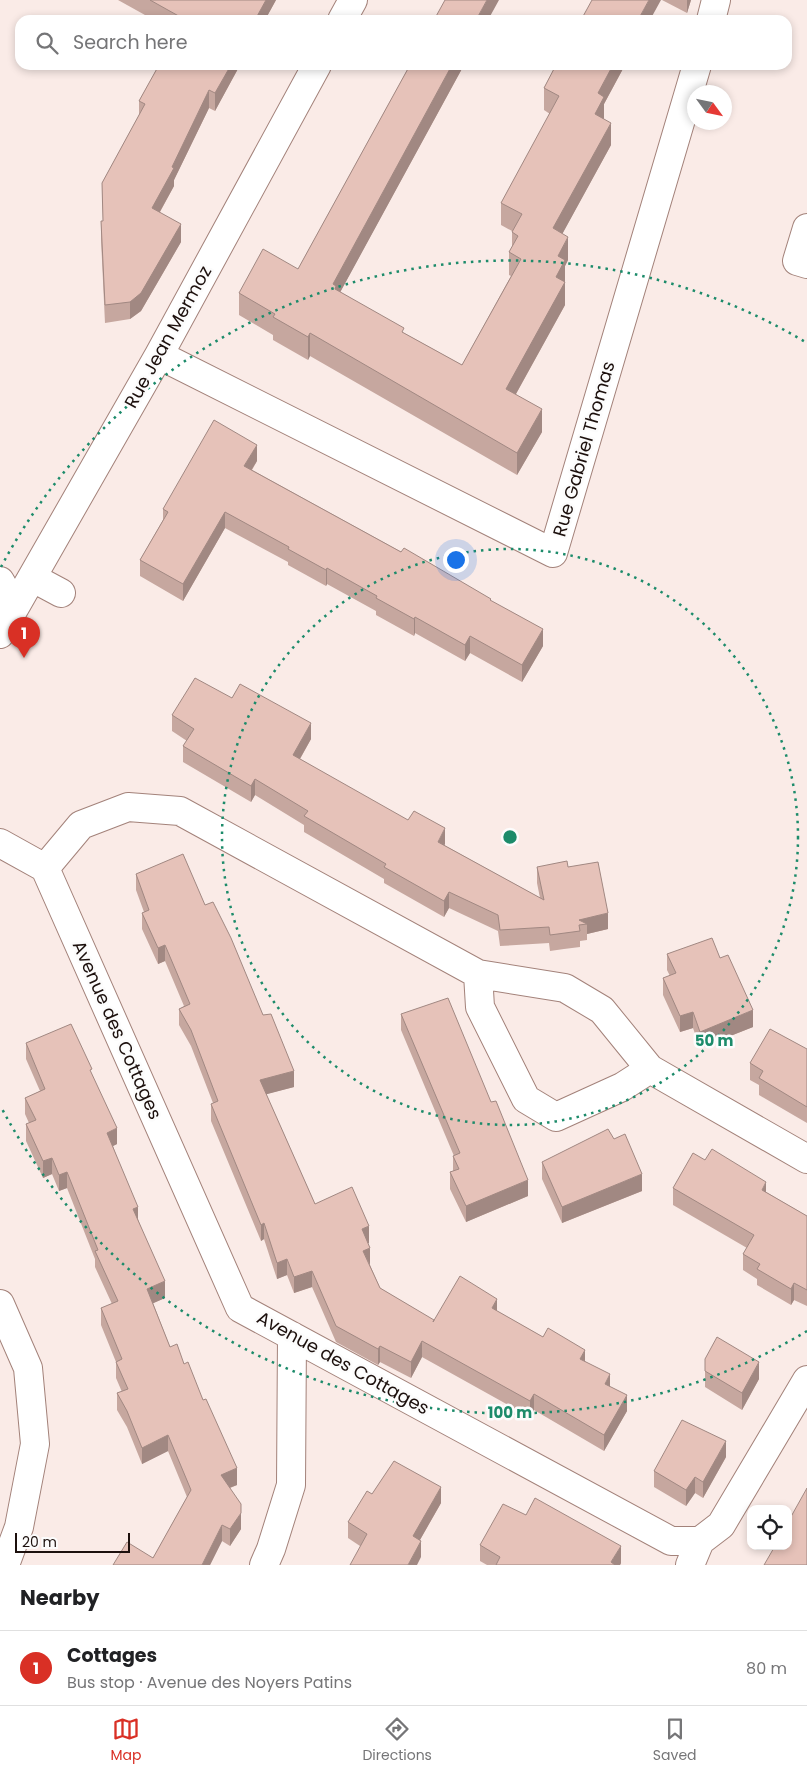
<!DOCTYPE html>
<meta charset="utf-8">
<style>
:root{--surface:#fff;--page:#f2f2f2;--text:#202124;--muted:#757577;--line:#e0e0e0;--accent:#d93025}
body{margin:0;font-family:Poppins,sans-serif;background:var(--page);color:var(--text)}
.controls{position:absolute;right:15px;bottom:15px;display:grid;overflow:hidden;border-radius:10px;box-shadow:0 2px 8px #0003}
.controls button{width:45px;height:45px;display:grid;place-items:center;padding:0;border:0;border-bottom:1px solid var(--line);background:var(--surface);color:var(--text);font:25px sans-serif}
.compass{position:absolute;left:687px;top:85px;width:45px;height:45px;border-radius:50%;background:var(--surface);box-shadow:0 2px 8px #0003;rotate:123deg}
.scale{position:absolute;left:15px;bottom:12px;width:115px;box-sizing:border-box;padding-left:5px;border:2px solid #1c100d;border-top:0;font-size:14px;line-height:18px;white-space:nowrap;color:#1c100d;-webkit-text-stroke:4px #fcfcfc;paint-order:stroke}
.you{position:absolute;left:455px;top:559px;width:18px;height:18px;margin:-12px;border:4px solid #fff;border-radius:50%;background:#1a73e8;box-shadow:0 0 0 8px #1a73e833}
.badge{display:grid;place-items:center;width:32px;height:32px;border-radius:50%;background:var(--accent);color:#fff;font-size:16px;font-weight:700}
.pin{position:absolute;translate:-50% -41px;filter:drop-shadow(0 1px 2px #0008)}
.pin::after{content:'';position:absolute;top:26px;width:18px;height:15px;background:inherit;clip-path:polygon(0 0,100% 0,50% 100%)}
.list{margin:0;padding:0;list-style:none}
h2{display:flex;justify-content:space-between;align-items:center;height:65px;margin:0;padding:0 20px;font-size:21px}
h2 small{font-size:16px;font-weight:400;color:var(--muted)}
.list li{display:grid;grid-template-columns:32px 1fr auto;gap:15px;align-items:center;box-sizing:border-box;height:75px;padding:0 20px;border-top:1px solid var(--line)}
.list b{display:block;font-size:19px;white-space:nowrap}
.list p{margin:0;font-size:16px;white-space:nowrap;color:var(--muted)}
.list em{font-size:16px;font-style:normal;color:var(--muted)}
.icon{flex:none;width:28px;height:28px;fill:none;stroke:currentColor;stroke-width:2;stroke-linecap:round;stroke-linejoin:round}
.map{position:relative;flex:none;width:807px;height:1565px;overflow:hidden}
.search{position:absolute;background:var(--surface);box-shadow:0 2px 8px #0003;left:15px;right:15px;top:15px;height:55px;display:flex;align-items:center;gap:12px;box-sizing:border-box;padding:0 18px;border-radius:15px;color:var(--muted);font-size:19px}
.sheet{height:140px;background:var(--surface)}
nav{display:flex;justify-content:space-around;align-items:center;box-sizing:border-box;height:70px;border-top:1px solid var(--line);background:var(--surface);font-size:14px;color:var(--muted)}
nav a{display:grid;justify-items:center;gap:2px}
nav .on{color:var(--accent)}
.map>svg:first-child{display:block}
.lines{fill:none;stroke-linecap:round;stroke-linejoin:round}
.minor-casing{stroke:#a3827a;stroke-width:30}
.minor{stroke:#fff;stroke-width:28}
.wall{fill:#c6a79f}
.shaded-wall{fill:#a18882}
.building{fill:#e6c2b9;stroke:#a18882}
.ring{fill:none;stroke:#1c8b6a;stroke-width:2.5;stroke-dasharray:2.5 5}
.labels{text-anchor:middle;stroke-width:5;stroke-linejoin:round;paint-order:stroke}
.street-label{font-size:18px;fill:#1c100d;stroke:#fcfcfc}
.centre{fill:#1c8b6a;stroke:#fcfcfc;stroke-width:2.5}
.ring-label{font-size:15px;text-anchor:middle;font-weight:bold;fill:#1c8b6a;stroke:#fcfcfc;stroke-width:5;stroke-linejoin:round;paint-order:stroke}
</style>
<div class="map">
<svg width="807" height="1565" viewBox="0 0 807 1565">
<rect width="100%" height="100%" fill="#faebe7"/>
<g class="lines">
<defs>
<path id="minor" d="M342,20L353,0
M711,20L716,0
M807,228L797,261L807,264
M159,355L553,553L697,65
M33,578L61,593
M0,581L15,607L0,634
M15,607L159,355L317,65
M0,843L45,868
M478,974L480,1007L526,1099L556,1117L622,1087L650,1069
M807,1159L650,1069L602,1010L565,988L478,974L180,811L128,807L81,825L45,868L240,1308L671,1541H700L721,1525L807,1380
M0,1304L28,1368L35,1444L19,1527L5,1565
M264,1565L271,1549L291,1485L292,1336
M690,1565L700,1541"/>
</defs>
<use href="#minor" class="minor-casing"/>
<use href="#minor" class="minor"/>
</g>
<path class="wall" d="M118,0H276L265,20H154Z
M662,0H691L687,13Z
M159,65H240L215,111L209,108L174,180V186L160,212L181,242L141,311L130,319L105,323L101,239V221H103L102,183L139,115V101Z
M410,65H464L340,292L404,333L462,365L511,276L509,275V252L512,248V231L501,225V203L550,114L544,110V88L556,65H625L604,104V119L611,145L562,234L568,260L565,266V305L516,394L542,432L517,475L310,356L308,360L273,340V335L239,315V293L298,269Z
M257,461L252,470L491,601L543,646L522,682L470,653L465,661L415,633L414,636L376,615V611L327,584L326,586L288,565V562L225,528L183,601L140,576V560L163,520V509Z
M172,715L311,739L300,759L445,844L444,845L540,898L537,883V867H568L608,929L587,934V940L580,941V947L564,949L550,951L549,943L500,946L498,931L449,908L444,917L384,883V879L304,832V825L255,795L251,802L183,762V746L187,741L172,731Z
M136,874L205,905L263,1015L294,1087L266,1094L315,1204L369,1243H368L370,1265L380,1288L434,1321L497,1311L585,1361L610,1387L627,1411L604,1451L534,1410L530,1417L422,1357L411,1378L380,1362L378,1365L336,1342L312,1287L294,1293L287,1275L277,1279L264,1239L261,1241L211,1121V1104L213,1103L191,1046L179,1025V1009L184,1006L165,961L158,964L142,929V913L144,912L136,890Z
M667,954L753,1027L700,1048L693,1028L680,1032L663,995V978L670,976L667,970Z
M401,1014L528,1196L466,1222L450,1189V1172L453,1171V1156H454L401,1030Z
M26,1043L92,1075L117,1144L113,1146L165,1298L153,1303L170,1347L184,1364L237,1485L230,1488L241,1529L230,1546L222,1541L210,1565H113L153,1558L187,1497L168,1451L142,1464L127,1427L117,1410V1393L122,1392L116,1378V1362L101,1325V1308L112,1304L95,1267V1259L67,1188L59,1191L52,1174L43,1178L26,1141V1124L29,1123L25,1114V1098L40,1091L26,1059Z
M807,1049V1123L759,1095V1085L750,1080V1063Z
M542,1162L642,1191L562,1223L542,1179Z
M673,1188L766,1192L807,1216V1306L794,1300L791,1305L757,1285V1279L743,1270V1254L747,1248L673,1205Z
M705,1359L759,1379L742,1410L705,1387Z
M726,1457L703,1498L695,1493L686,1506L654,1487V1471Z
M372,1494L441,1503L420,1540L421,1557L360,1546L348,1538V1522Z
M480,1545L621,1563L620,1565H487L480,1561Z"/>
<path class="shaded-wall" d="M266,0H276L265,20H255Z
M487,0H499L488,20H476Z
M649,0H661L650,20H638Z
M687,0H691L687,13Z
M231,65H240L215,111V93Z
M452,65H464L336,300L333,284Z
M613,65H625L604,104V120L595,114L598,93Z
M209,90V108L174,180V186L152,226V208Z
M611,123V145L553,251V228Z
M181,224V242L141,311L130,319V302Z
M568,237V260L565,266V305L506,412V389L556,277L558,256Z
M310,333V356L308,360V337Z
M542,409V432L517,475V453Z
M257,445V461L244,482V466Z
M225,512V528L183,601V584Z
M327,568V584L326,586V570Z
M415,617V633L414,636V619Z
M543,629V646L522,682V665Z
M470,636V653L465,661V645Z
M311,723V739L293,771V755Z
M255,779V795L251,802V786Z
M445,828V844L438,858V842Z
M449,892V908L444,917V901Z
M608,913V929L587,934V924L579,920Z
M165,945V961L158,964V948Z
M753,1010V1027L700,1048V1032Z
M693,1012V1028L680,1032V1016Z
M294,1071V1087L260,1096V1080Z
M117,1128V1144L107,1149V1133Z
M52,1158V1174L43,1178V1161Z
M67,1172V1188L59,1191V1175Z
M642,1174V1191L562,1223V1207Z
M528,1180V1196L466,1222V1206Z
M766,1182V1198L762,1190Z
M138,1207V1223L133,1209Z
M264,1223V1239L261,1241V1225Z
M369,1226V1243L362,1245V1229Z
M370,1248V1265L363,1251Z
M287,1259V1275L277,1279V1263Z
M312,1271V1287L294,1293V1277Z
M165,1281V1298L147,1306V1289Z
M794,1283V1300L791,1305V1289Z
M497,1299V1315L492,1308Z
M422,1341V1357L411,1378V1362Z
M380,1346V1362L378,1365V1349Z
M585,1350V1366L580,1359Z
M759,1362V1379L742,1410V1393Z
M610,1374V1390L605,1384Z
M534,1394V1410L530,1417V1401Z
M627,1395V1411L604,1451V1435Z
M168,1435V1451L142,1464V1448Z
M726,1441V1457L703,1498V1482Z
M237,1468V1485L221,1491V1475Z
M695,1477V1493L686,1506V1490Z
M441,1487V1503L413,1552V1536Z
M241,1513V1529L230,1546V1529Z
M222,1525V1541L210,1565H202Z
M421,1541V1557L417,1565H408Z
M621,1546V1563L620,1565H611V1562Z"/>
<path class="building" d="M150,0H266L255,20H184V19Z
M445,0H487L476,20H434Z
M592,0H649L638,20H581Z
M159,65H231L215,93L209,90L172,167L174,168L152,208L181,224L141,293L130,302L105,305L101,221H103L102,183L145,104L139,101Z
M410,65H452L333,284L336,286L335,289L404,328L402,332L462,365L521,259L509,252L518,236L512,232L522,214L501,203L559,96L544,88L556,65H613L598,93L604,97L595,114L611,123L553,228L568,237L558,256L565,260L556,277L565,282L506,389L542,409L517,453L310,333L308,337L273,317L275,314L239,293L263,249L298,269Z
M214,420L257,445L244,466L401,552L404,548L491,599L490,600L543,629L522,665L470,636L465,645L415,617L414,619L376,598L377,596L327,568L326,570L288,549L289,547L225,512L183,584L140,560L168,512L163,509Z
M195,678L232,698L240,684L311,723L293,755L408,820L414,811L445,828L438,842L544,900L537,867L567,861L568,867L598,862L608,913L579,920L587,924L579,925L580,931L550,935L549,927L500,930L498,915L449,892L444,901L384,867L386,864L304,816L308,811L255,779L251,786L183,746L194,729L172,715Z
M183,854L205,905L213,902L231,938L263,1015L271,1014L294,1071L260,1080L315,1204L352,1187L369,1226L362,1229L370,1248L363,1251L380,1288L434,1320L433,1322L460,1276L497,1299L492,1308L543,1337L548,1328L585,1350L580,1359L610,1374L605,1384L627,1395L604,1435L534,1394L530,1401L422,1341L411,1362L380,1346L378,1349L336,1326L312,1271L294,1277L287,1259L277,1263L264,1223L261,1225L211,1104L218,1101L191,1030L179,1009L190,1004L165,945L158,948L142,913L149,910L136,874Z
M712,938L720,958L728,955L753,1010L700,1032L693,1012L680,1016L663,978L676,973L667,954Z
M448,998L491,1102L496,1101L528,1180L466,1206L450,1172L459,1169L453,1156L460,1153L401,1014Z
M71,1024L92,1069L90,1070L117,1128L107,1133L138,1207L133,1209L165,1281L147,1289L170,1347L177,1344L184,1364L188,1362L203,1400L206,1399L237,1468L221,1475L241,1504V1513L230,1529L222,1525L202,1565H113L127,1542L153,1558L191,1490L168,1435L142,1448L127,1411L117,1393L128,1389L116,1362L122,1359L101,1308L118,1301L95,1251L98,1250L67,1172L59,1175L52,1158L43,1161L26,1124L36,1120L25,1098L45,1089L26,1043Z
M770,1029L807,1049V1107L759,1078L763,1071L750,1063Z
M608,1129L614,1139L625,1134L642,1174L562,1207L542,1162Z
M712,1149L766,1182L762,1190L807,1216V1290L794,1283L791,1289L757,1269L760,1264L743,1254L754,1235L673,1188L693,1153L705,1160Z
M717,1337L759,1362L742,1393L705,1371V1359Z
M682,1420L726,1441L703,1482L695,1477L686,1490L654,1471Z
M394,1461L441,1487L413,1536L421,1541L408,1565H350L367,1534L348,1522L367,1491L372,1494Z
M807,1488V1565H764L775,1546H788V1522Z
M535,1498L621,1546L611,1562L615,1565H496L500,1557L480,1545L503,1504L526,1515Z"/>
<g class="ring">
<circle cx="510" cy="837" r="288"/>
<path d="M807 1331A576 576 0 0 1 1 1107M1 567A576 576 0 0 1 807 343"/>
</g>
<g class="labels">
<g class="street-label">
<text transform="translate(168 337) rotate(-61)" y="6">Rue Jean Mermoz</text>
<text transform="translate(584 449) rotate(-74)" y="6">Rue Gabriel Thomas</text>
<text transform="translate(117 1030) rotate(66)" y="6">Avenue des Cottages</text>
<text transform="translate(343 1363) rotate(29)" y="6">Avenue des Cottages</text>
</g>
</g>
<circle cx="510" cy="837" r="8" class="centre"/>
<g class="ring-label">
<text x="714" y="1046">50 m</text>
<text x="510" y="1418">100 m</text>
</g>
</svg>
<div class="controls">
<button><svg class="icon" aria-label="locate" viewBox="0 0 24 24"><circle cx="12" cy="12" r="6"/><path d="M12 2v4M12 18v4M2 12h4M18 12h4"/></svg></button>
</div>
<svg class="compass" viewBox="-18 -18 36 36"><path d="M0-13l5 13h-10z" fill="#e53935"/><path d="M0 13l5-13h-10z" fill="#757577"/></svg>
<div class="scale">20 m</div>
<div class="you"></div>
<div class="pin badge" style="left:24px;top:658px">1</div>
<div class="search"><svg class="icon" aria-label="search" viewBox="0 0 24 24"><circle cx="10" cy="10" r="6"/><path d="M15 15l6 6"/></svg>Search here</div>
</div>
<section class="sheet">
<h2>Nearby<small></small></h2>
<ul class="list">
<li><span class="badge">1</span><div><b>Cottages</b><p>Bus stop · Avenue des Noyers Patins</p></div><em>80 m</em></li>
</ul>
</section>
<nav>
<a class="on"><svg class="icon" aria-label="map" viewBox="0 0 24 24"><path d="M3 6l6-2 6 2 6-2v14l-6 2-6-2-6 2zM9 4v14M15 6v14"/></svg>Map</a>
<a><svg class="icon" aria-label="directions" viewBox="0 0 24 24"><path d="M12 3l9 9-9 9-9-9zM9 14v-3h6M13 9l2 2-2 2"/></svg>Directions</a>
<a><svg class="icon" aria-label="saved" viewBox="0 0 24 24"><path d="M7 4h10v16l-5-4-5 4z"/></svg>Saved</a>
</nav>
